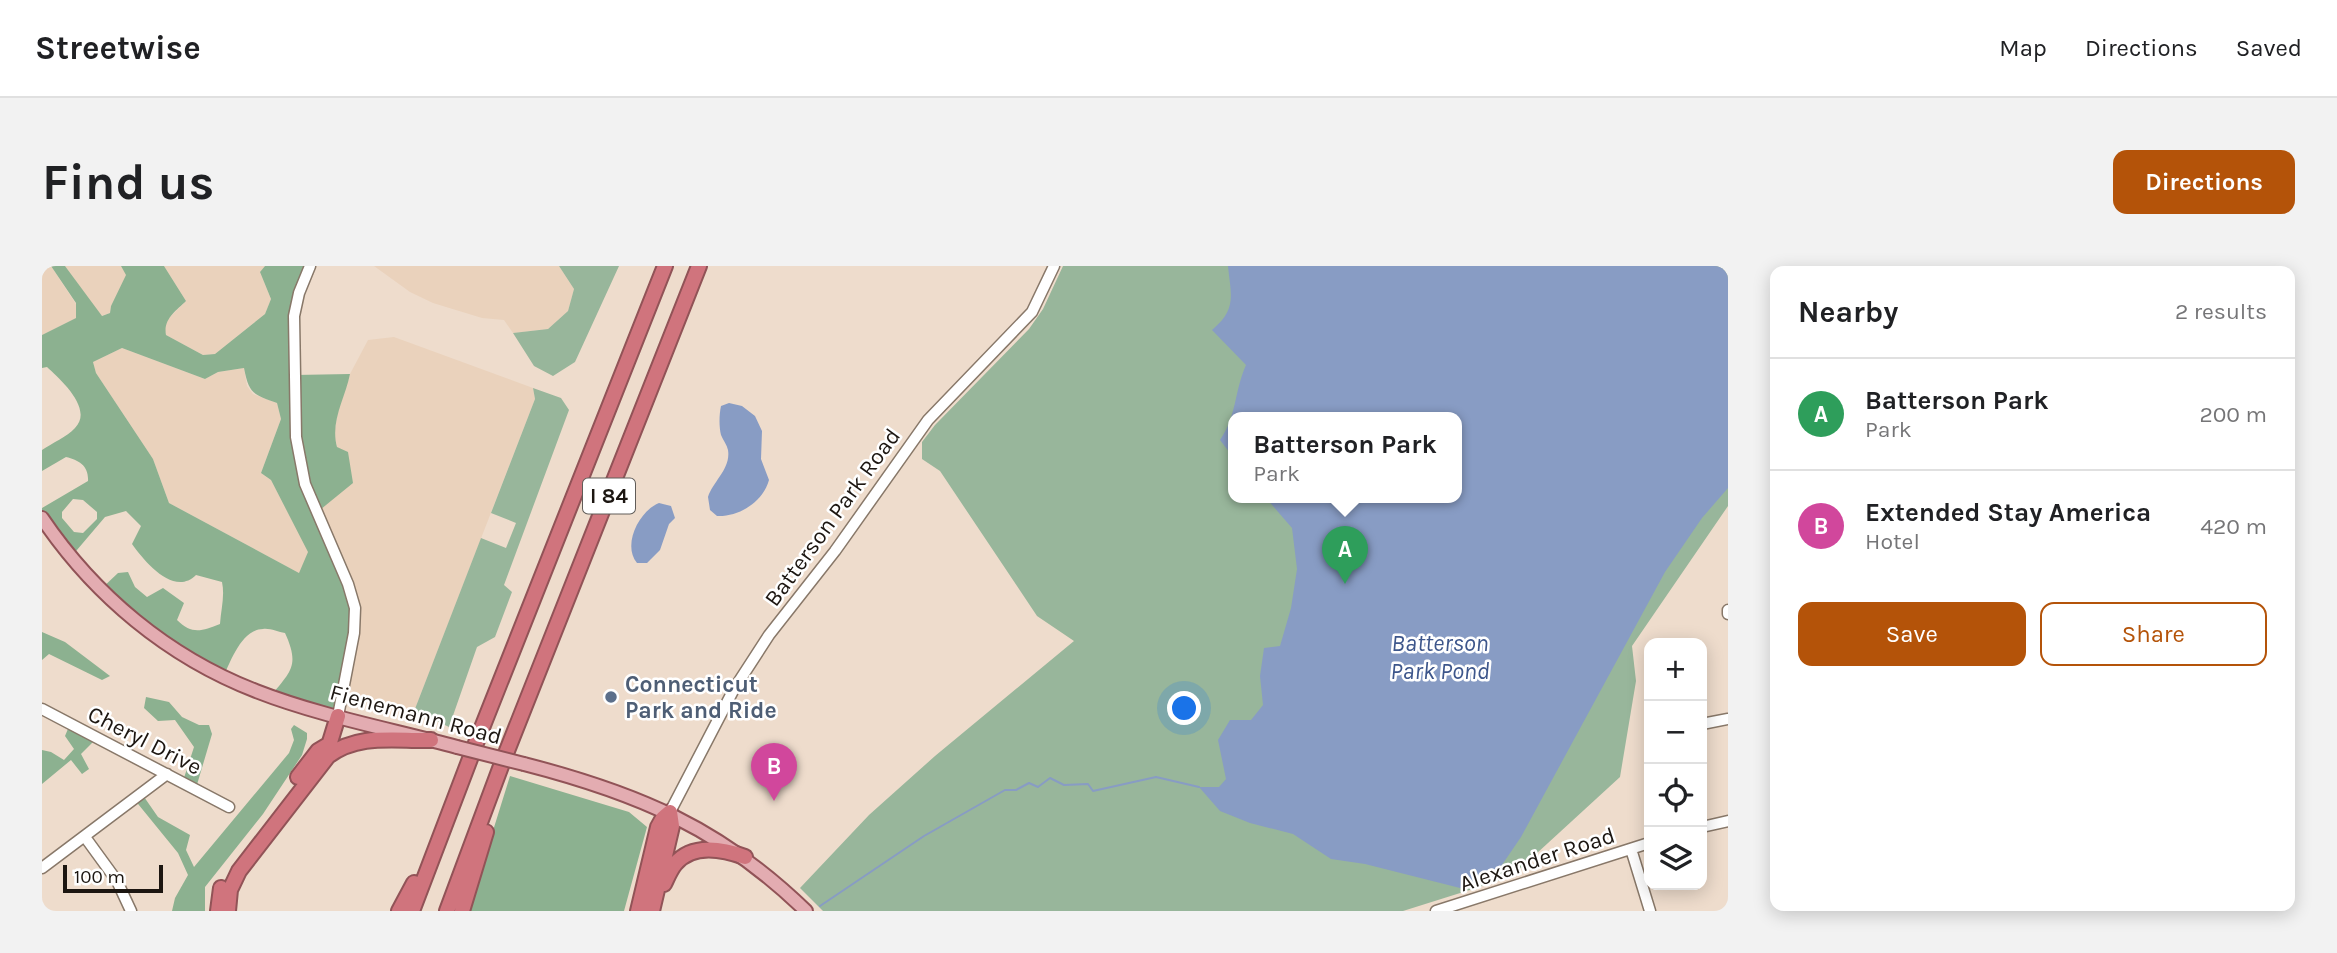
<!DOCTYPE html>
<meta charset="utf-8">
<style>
:root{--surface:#fff;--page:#f2f2f2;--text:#202124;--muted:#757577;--line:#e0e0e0;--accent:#b45309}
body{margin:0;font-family:Karla,sans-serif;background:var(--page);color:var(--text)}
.controls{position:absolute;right:21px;bottom:21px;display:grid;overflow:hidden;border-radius:14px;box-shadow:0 4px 18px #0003}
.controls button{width:63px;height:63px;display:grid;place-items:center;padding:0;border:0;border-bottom:2px solid var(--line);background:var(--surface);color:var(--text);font:35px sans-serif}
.scale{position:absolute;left:21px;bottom:18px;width:100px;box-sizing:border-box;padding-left:7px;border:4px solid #1c1611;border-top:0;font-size:19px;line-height:24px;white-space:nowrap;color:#1c1611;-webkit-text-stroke:5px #fff;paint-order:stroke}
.you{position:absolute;left:1143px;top:443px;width:24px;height:24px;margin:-18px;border:5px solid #fff;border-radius:50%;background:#1a73e8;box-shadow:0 0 0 10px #1a73e833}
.badge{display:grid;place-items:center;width:46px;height:46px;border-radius:50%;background:var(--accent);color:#fff;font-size:23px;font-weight:700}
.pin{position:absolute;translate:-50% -58px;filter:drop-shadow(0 2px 4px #0008)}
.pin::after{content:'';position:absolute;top:37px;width:24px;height:21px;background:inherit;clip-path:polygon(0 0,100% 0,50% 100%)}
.popup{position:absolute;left:1186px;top:146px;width:234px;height:91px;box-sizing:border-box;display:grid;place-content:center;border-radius:14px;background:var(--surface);filter:drop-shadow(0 2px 5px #0005);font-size:23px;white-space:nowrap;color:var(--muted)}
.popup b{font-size:26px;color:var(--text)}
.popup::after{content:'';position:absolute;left:50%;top:100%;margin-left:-14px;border:14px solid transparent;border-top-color:var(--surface)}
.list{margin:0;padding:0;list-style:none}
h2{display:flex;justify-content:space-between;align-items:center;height:91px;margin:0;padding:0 28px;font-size:30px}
h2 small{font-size:23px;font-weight:400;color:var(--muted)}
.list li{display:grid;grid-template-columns:46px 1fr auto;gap:21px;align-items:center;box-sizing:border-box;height:112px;padding:0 28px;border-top:2px solid var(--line)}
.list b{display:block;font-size:26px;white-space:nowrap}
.list p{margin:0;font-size:23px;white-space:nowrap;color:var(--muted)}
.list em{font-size:23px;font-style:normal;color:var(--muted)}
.actions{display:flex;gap:14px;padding:21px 28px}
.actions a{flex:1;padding:16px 0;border:2px solid var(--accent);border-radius:14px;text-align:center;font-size:24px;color:var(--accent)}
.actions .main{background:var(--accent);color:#fff}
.icon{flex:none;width:38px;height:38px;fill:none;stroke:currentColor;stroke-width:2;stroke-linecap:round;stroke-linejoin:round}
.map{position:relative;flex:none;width:1686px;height:645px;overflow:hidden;border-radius:14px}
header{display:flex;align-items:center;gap:42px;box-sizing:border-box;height:98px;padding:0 35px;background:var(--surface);border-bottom:2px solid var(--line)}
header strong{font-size:33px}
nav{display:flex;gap:38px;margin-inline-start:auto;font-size:24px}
.intro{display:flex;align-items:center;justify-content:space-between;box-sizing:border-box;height:168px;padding:0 42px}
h1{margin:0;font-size:49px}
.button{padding:18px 32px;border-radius:14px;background:var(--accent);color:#fff;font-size:24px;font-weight:700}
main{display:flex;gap:42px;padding:0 42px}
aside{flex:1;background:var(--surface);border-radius:14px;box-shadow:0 4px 18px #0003}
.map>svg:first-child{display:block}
.built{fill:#ead2bc}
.green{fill:#98b69b;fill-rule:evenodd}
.forest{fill:#8cb190;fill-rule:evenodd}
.water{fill:#889cc4}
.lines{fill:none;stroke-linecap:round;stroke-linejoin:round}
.stream{stroke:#889cc4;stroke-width:2}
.minor-casing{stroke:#887869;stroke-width:13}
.major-casing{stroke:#915357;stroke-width:16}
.highway-casing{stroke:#915357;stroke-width:18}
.minor{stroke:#fff;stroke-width:10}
.major{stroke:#e3acb1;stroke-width:12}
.highway{stroke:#d0747d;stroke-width:14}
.major-bridge-casing{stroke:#915357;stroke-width:16;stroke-linecap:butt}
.major-bridge{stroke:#e3acb1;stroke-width:12}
.service-dot{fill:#5c6f8a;stroke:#fff;stroke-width:2.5}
.labels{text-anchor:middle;stroke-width:5;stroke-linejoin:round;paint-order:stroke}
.shield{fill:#fff;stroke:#605c58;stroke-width:2}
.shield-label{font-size:21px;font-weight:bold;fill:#1c1611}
.street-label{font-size:23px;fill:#1c1611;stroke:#fff}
.service-label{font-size:23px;font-weight:bold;fill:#4e5e75;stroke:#fff;text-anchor:start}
.water-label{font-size:24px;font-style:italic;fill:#3d568b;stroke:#fff}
</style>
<header>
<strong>Streetwise</strong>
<nav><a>Map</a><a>Directions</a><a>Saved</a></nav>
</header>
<div class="intro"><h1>Find us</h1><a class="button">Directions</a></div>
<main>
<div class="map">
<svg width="1686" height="645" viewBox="0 0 1686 645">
<rect width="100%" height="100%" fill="#eedccc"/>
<path class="built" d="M0,0H9L34,38V52L0,69Z
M23,0H79L85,9L69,40L68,47L59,50Z
M122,0H223L218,6L229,33L223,48L173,88L161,89L124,69L122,62L126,53L144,35Z
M332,0H517L532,23L526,45L506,63L471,67L462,54L440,52L391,37L368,26Z
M352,71L491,122L493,133L371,448L320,431L301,418L273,248L295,181L292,169L296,145L308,108L326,74Z
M80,82L163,113L176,106L202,102L205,120L211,128L235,137L239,153L219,207L229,214L267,286L257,307L127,237L111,193L54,107L51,96Z"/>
<path class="green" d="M517,0H577L533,96L511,110L492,100L471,67L506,63L526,45L532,23Z
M1021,0H1686V240L1590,380L1594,415L1578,511L1469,611L1361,645H781L758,622L827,549L893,490L1032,375L995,350L898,205L880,193V176L893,159L987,63L1001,43ZM1191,152H1415V232H1191Z
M491,122L519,132L527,144L462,319L470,326L453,371L435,381L407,461L378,447L371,448L439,272L464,282L474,257L449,247L493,133Z"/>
<path class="forest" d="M9,0H23L60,50L68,47L69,40L84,9L79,0H122L144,35C134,45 121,53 124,69L161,89L173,88L223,48L229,33L218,6L223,0H268L257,27L253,109L308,108C303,133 288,155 295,181L306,186L311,217L273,248L311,340L296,450L228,431C249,405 258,400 243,367C236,366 228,362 221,363C200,363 188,396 181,412L58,324L76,307L86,306L93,321L105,331L121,322L142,337L135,354C150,369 160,365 178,358C179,343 183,330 180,316L154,309C132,331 103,296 90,278L99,260L84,245L63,251L29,291L0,252V242L46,215C47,200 37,194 24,191L0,205V184C10,177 25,171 33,162C52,143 18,113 5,101L0,102V69L34,52V37ZM80,82L163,113L176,106L202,102C207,128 211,128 235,137L239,153L219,207L229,214L266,286L257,307L127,237L111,193L54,107L51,96ZM31,233L41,234L55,246V253L41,267L32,266L20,252V246Z
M0,366L23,376L68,410L60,414L7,388L0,394Z
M104,431L127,436L140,451L157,459H167L170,468L154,522L141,515L152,481L133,454L116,455L102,442Z
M28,458L55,472L39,488L47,503L40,508L29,494L0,518V484L9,486L22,494L32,483L23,470Z
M252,459L265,467V473L260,489L221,548L163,621V645H130L133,632L146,609L136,587L92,533L100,528L116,551L148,569L144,584L152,601L247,487L252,474L249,463Z
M468,510L587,546L605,561L582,645H426Z"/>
<path class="water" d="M1186,0H1686V222L1660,252L1623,306L1479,571L1451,612L1422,623L1323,598L1289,593L1251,568L1208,557L1178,545L1157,521H1177L1184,513L1176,474L1188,454H1209L1221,439L1218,410L1222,382L1238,380L1249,342L1255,303L1250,262L1224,232H1415V152H1191V191L1178,174C1195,150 1192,126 1204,99L1170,64C1195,43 1189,30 1186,0Z
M687,137L700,140L713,150L720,165L719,193L727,214C721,236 697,251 675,250L668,244L666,231C671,215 689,203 686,184C685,179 681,174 679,169C677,161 677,149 679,140Z
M617,237L629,240L633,252L627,258L618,284L605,297H595C580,279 597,245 617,237Z"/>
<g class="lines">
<path class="stream" d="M778,640L882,570L963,524H974L987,517L996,521L1008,512L1022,519L1046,518L1051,525L1114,511L1157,521"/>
<defs>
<path id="minor" d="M268,0L257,27L252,50L254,171L263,218L306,318L313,342L312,367L296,450
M1686,344V348
M0,443L187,541
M1660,458L1686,453
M628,546L692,423L727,369L793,285L886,154L990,46L1012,0
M1660,561L1686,555
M43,571L75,615L89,645
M1589,583L1608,645
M0,602L125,508
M1394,645L1607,577"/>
<path id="major" d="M0,252C52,329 126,391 214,425C278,450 348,463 415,481
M482,498C595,527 679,562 764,645"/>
<path id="highway" d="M285,486L296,450
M256,511L276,485L286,479
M622,618C625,612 628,604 633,598C650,577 681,583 703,591
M176,645L179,622
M186,645L188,624L197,605L286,490C317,467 353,475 389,474
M357,645L372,617
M370,645L434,477L623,0
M405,645L459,500L657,0
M420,645L444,566
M596,645L616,561L621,552L628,546L630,560L610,645"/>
</defs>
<use href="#minor" class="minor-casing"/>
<use href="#major" class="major-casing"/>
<use href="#highway" class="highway-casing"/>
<use href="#minor" class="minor"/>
<use href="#major" class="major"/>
<use href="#highway" class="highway"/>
<defs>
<path id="major-bridge" d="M415,481L482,498"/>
</defs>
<use href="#major-bridge" class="major-bridge-casing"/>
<use href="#major-bridge" class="major-bridge"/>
</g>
<circle class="service-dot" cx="569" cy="431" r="7"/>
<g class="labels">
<rect class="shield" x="541" y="212.5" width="52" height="35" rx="5"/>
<g class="shield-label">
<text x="567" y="237">I 84</text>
</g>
<g class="street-label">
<text transform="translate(790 251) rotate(-54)" y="8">Batterson Park Road</text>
<text transform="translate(374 448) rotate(15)" y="8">Fienemann Road</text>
<text transform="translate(103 474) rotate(27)" y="8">Cheryl Drive</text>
<text transform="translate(1495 593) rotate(-18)" y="8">Alexander Road</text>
</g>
<g class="service-label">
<text x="583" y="426">Connecticut<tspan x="583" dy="26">Park and Ride</tspan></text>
</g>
<g class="water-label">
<text x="1398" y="385">Batterson<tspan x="1398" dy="28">Park Pond</tspan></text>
</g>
</g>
</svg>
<div class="controls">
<button>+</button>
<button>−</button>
<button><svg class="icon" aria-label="locate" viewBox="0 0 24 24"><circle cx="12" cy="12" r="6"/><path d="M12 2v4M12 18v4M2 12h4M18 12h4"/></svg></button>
<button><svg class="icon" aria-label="layers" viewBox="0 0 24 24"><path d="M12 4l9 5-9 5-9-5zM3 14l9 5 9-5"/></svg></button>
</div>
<div class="scale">100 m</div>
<div class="you"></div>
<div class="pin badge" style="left:1303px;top:318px;background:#2e9e5b">A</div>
<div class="popup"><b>Batterson Park</b>Park</div>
<div class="pin badge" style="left:732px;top:535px;background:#d1479c">B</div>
</div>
<aside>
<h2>Nearby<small>2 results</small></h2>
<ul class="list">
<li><span class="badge" style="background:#2e9e5b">A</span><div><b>Batterson Park</b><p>Park</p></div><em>200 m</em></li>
<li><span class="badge" style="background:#d1479c">B</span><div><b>Extended Stay America</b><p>Hotel</p></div><em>420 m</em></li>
</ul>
<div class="actions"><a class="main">Save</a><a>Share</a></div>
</aside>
</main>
